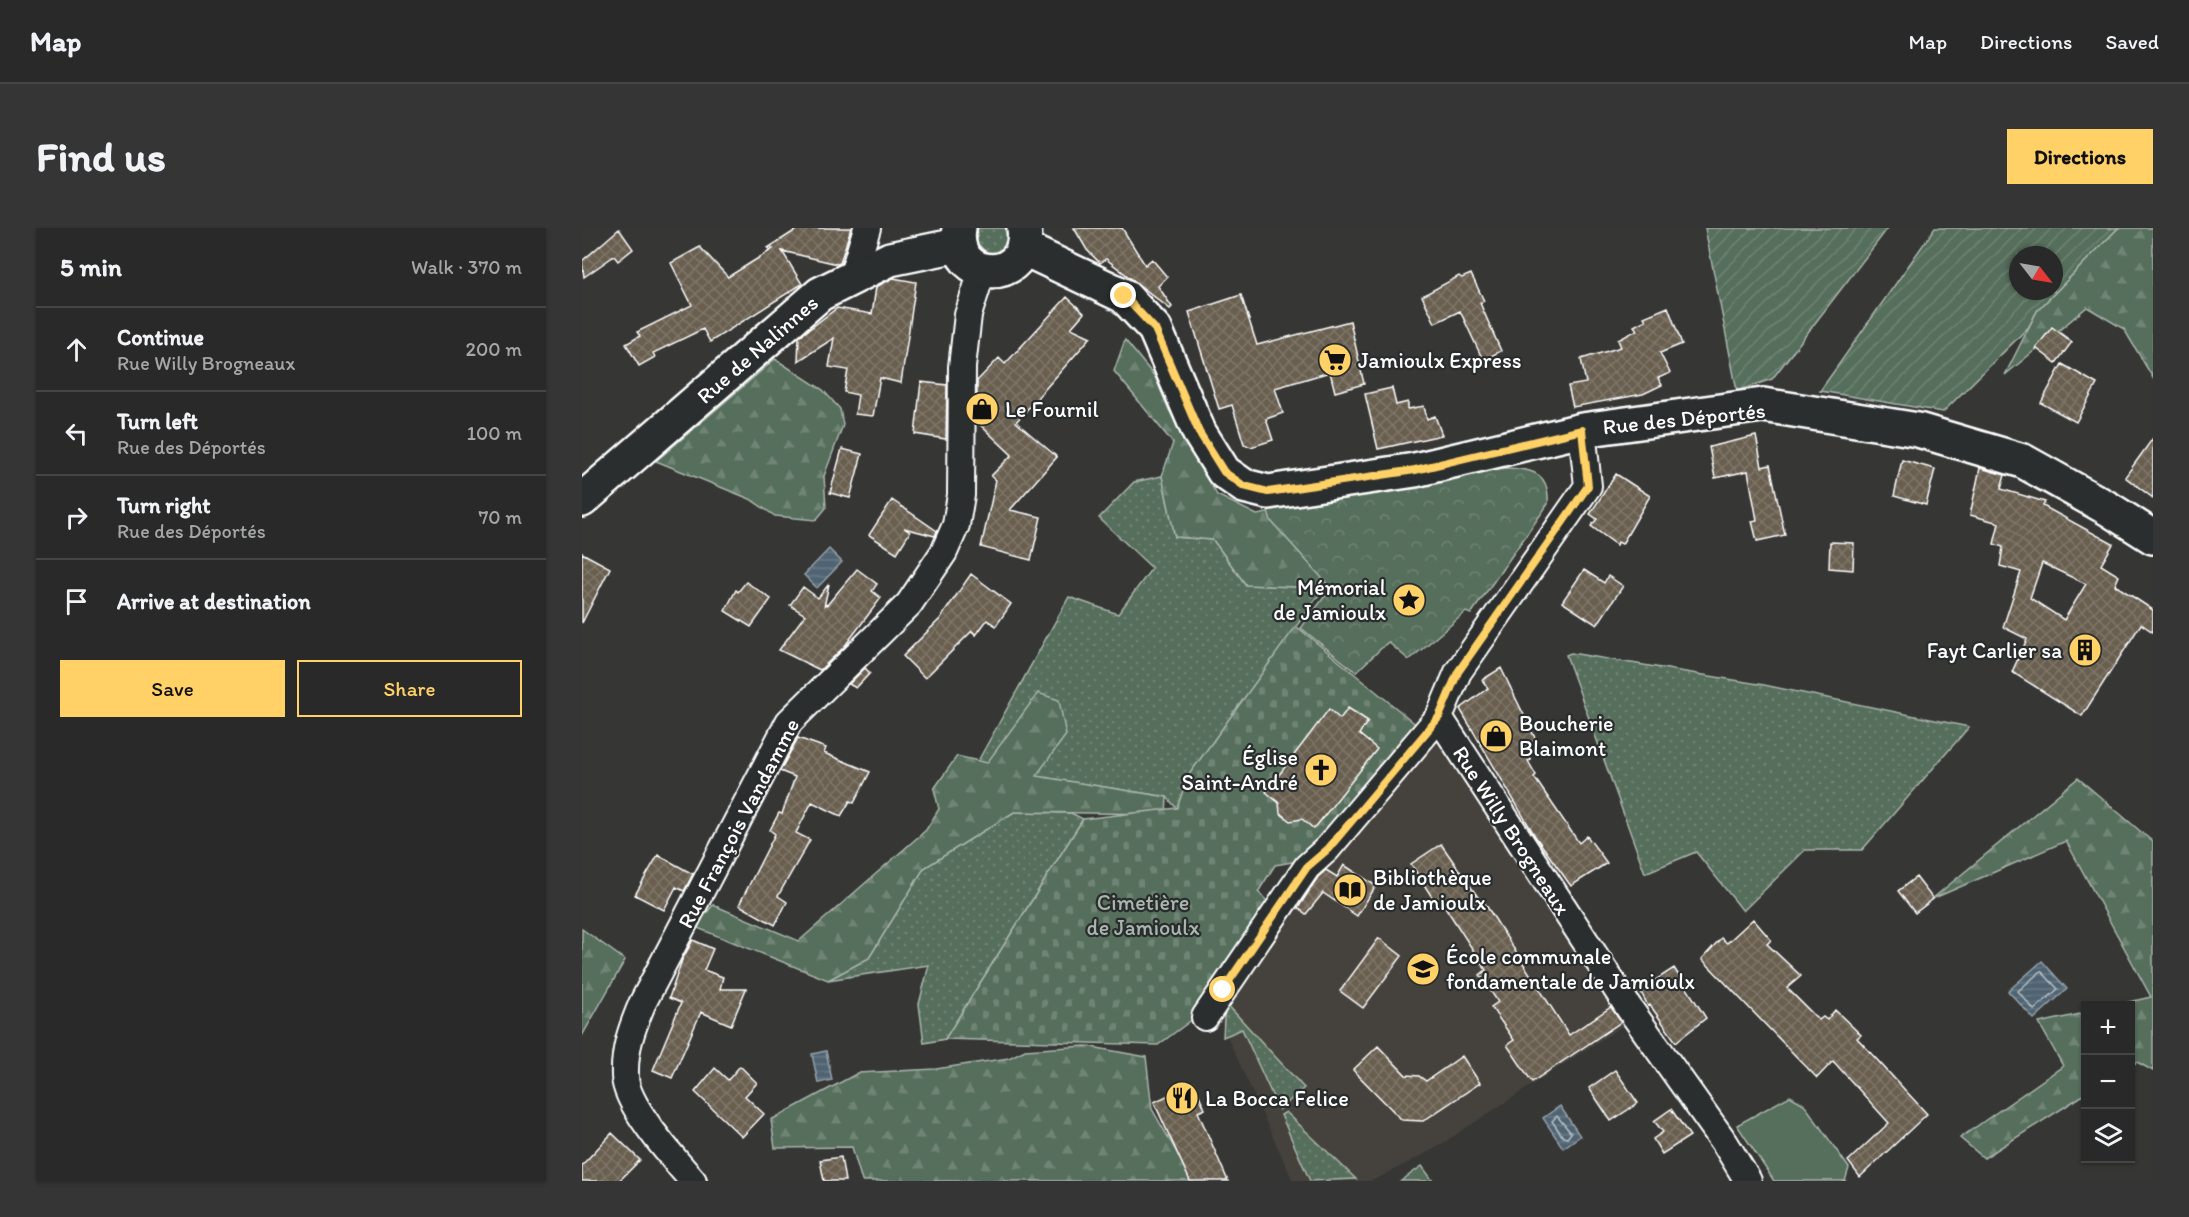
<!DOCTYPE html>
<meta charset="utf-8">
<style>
:root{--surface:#282928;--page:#343534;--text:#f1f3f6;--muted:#a5a6a8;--line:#444545;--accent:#ffd166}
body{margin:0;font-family:Itim,sans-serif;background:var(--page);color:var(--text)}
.controls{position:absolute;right:18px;bottom:18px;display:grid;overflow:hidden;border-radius:0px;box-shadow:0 2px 4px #0004}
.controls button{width:54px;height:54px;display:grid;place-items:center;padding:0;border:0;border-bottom:2px solid var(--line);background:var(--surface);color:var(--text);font:30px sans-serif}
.compass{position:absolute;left:1427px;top:18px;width:54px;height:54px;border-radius:50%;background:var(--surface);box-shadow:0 2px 4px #0004;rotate:121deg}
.stop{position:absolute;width:18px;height:18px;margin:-14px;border:4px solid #ffd166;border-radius:50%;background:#fff}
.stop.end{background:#ffd166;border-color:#fff;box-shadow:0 2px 6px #0008}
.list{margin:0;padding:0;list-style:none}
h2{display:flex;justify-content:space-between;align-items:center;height:78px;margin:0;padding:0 24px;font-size:26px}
h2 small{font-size:20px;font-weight:400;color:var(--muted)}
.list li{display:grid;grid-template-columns:39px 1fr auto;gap:18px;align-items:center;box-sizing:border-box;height:84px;padding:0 24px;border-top:2px solid var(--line)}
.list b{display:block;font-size:22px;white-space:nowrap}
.list p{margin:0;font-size:20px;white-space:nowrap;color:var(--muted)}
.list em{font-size:20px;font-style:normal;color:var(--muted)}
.actions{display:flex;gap:12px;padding:18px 24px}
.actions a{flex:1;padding:14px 0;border:2px solid var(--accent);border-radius:0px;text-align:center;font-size:21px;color:var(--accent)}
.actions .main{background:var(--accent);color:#111}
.icon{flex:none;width:33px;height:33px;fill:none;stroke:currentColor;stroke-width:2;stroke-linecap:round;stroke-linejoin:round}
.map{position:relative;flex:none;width:1571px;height:953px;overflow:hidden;border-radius:0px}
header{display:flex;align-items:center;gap:36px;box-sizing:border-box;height:84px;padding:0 30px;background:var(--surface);border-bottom:2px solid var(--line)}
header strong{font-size:28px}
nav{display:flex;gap:33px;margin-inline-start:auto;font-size:21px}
.intro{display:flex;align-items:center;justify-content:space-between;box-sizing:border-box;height:144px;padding:0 36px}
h1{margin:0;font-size:42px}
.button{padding:15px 27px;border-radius:0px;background:var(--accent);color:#111;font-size:21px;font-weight:700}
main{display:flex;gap:36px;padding:0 36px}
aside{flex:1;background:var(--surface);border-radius:0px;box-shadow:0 2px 4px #0004}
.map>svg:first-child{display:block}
.built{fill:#45433d}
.grass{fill:url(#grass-dots);stroke:#aab6ad;stroke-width:1.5}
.forest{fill:url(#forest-firs);stroke:#aab6ad;stroke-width:1.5}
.cemetery{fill:url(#cemetery-stones);stroke:#aab6ad;stroke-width:1.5}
.park{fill:url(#park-crowns);stroke:#aab6ad;stroke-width:1.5}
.garden{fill:url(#garden-furrows);stroke:#aab6ad;stroke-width:1.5;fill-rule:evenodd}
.pitch{fill:#566e5b;stroke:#aab6ad;stroke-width:1.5}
.water{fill:url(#water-rules);stroke:#95a1aa;stroke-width:1.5}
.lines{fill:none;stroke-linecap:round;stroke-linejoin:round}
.shore{stroke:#b9c1c7;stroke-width:1.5}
.building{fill:url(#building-cross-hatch);stroke:#fff;stroke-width:1.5;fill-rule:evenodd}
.street-casing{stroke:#fff;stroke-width:30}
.secondary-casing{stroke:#fff;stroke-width:38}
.street{stroke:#2a2d2e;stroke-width:26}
.secondary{stroke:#2a2d2e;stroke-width:33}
.route{stroke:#ffd166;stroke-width:8}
.labels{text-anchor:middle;stroke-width:4.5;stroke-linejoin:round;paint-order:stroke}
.street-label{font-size:22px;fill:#fff;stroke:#2a2d2e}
.poi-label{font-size:22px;fill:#fff;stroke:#2a2d2e;text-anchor:start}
.park-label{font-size:22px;fill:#aab6ad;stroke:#2a2d2e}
</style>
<header>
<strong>Map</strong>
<nav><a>Map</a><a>Directions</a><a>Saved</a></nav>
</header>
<div class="intro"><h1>Find us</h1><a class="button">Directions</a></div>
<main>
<aside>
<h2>5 min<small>Walk · 370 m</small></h2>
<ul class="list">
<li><svg class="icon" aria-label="ahead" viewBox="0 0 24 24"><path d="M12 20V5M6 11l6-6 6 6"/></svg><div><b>Continue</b><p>Rue Willy Brogneaux</p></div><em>200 m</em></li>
<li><svg class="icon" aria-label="left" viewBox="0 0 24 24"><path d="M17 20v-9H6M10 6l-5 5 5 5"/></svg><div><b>Turn left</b><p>Rue des Déportés</p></div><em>100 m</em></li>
<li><svg class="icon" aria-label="right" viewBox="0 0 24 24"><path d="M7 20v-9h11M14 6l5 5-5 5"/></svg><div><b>Turn right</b><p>Rue des Déportés</p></div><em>70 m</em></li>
<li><svg class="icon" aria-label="arrive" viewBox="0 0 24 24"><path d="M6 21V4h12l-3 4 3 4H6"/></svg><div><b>Arrive at destination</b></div></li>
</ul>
<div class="actions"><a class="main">Save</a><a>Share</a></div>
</aside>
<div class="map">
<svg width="1571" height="953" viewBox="0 0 1571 953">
<defs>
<pattern id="grass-dots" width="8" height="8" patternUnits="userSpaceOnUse" patternTransform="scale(1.5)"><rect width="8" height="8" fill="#566e5b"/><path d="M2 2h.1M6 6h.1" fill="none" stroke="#6f8474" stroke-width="1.8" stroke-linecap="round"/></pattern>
<pattern id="forest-firs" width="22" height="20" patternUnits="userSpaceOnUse" patternTransform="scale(1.5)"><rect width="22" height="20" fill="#566e5b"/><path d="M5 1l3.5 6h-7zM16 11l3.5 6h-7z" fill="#6f8474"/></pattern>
<pattern id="cemetery-stones" width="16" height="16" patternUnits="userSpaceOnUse" patternTransform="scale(1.5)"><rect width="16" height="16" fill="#566e5b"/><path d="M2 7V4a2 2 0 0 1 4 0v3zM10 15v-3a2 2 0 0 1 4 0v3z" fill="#6f8474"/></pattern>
<pattern id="park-crowns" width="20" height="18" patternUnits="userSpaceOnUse" patternTransform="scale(1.5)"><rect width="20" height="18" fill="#566e5b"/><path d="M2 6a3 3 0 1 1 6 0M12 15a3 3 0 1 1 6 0" fill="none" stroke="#6f8474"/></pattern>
<pattern id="garden-furrows" width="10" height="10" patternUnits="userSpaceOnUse" patternTransform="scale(1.5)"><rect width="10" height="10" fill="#566e5b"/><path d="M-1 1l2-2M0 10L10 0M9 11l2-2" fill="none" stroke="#6f8474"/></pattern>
<pattern id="water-rules" width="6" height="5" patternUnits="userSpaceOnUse" patternTransform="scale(1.5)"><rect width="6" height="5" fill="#4f6372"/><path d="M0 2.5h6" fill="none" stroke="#697a87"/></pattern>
<pattern id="building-cross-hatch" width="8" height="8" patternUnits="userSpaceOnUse" patternTransform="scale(1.5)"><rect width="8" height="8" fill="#685e4f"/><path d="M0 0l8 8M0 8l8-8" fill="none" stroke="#7f7669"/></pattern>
</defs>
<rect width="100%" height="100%" fill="#363735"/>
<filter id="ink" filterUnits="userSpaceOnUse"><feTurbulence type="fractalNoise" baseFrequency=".0167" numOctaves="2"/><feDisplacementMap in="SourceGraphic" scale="12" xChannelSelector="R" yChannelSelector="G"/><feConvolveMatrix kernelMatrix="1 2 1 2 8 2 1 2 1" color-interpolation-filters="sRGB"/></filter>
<g filter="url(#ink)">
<path class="built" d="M856,505L1048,793L850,922L794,951L786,953H711L636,788L707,685Z"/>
<path class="grass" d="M396,0H428V18L416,27L406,26L395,15Z
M580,248L593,309L631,312L664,357L742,360L606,548L595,581L585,569L453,548L396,533L487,369L536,386L570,340L517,290L552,254Z
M989,425L1182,457L1387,499L1280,622H1223L1161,683L1114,624L1063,645L984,427Z
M432,584L489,585L501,591L363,811L342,815L337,776L347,737L246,752L287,730L342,640Z
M643,774L722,860L697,882L660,801L641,809Z
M704,884L774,951L728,953L699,887Z"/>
<path class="forest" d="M1536,0H1571V150L1542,101L1505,79L1423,147L1455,83Z
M543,112L573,149L587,182L635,267L675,287L908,242L939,250L741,300L742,360L664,357L631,312L593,309L580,248L591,215L532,143Z
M193,131L241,162L258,181L261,197L242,248L244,280L234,292L193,288L168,271L74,233Z
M456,465L477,472L484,507L454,548L585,569L584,586L432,584L342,640L287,730L246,752L113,699L131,677L217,713L344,602L357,581L352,561L375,528L405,535Z
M1496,550L1571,614V843L1555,834L1549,838L1548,778L1534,777L1569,769L1484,613L1350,671Z
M0,701L43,732L0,808Z
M1503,785V866L1402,930L1378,910L1481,838L1457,795Z
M504,818L564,829L570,881L611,953H280L270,919L193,920L189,892L276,845L354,841L427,830L443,822Z"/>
<path class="cemetery" d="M714,398L836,498L739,621L716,633L693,637L676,664L690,678L615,788L576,817L363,811L501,591L595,580L606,548Z"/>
<path class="park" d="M925,240C951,241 968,245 966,276L889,386L884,384L827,432L806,414L774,444L719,400L749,360L689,293L686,283L709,276L867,245Z"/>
<path class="garden" d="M1123,0H1306L1190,151L1155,163Z
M1353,0H1536L1455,83L1446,100L1361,184L1238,163ZM1436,27H1472V63H1436Z"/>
<path class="pitch" d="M1208,868L1222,876L1267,940L1263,953H1192L1155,897Z
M840,938L851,953H819Z"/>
<path class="water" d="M247,321L260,334L235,360L222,347Z
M1460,733L1485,761L1452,791L1426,763Z
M244,823L250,852L236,855L230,826Z
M978,878L998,908L981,920L961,890Z"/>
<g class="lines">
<path class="shore" d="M1459,743L1476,761L1452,782L1436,763Z
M975,888L989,905L985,910L981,909L970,893Z"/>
</g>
<path class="building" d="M217,0H269L258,35L255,36L200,23L220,56L128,114L121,101L71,125L73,129L57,138L44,116L58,108L55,104L110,77L89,35L118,19L146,49L191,21L186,20Z
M492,0H540L563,37L570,31L585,49L576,58L590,79L588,81L524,31L518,35L505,22Z
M37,1L51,21L36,33L32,28L2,49L0,33Z
M889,46L902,73L898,75L919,123L901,132L878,83L853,95L840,68L877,48L880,50Z
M311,50L334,54L319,155L298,150L291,188L273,186L276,167L262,164L266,142L247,139L252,110L216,133L217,109L255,80L290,86L294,59Z
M659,67L675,117L768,93L782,156L753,164L748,144L693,160L701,185L684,191L691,212L669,219L662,216L650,177L637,181L607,84Z
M485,69L502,85L489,100L509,109L434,194L475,229L428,282L459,289L449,332L399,319L414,252L409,248L430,227L395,194V153L417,130L423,136Z
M1086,79L1100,116L1078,125L1088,145L1076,150L1080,157L1061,166L991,179L986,158L1004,155L999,131L1039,119L1036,112L1055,102L1052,98L1064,92L1062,89Z
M1470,99L1490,114L1474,135L1454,120Z
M1480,136L1515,156L1494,194L1459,175Z
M339,154L365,157L364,211L333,206Z
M810,160L814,177L826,174V181L842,178L845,191L853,188L860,207L796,221L783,166Z
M1174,208L1180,239L1188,237L1203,307L1175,313L1170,293L1175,292L1166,243L1133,250L1127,219Z
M1571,210V270L1543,249Z
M260,221L280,226L268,270L248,265Z
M1320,232L1353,241L1344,277L1312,268Z
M1398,240L1423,247L1419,261L1463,274L1461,278L1531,316L1519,337L1537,348L1533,357L1571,382V404L1559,396L1500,488L1430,444L1445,411L1421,399L1439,344L1418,338L1421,319L1412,316L1417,295L1388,287ZM1460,335L1504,356L1482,392L1448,370Z
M1034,246L1068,268L1040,316L1036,314L1035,317L1009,298L1015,291L1008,286Z
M310,272L355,303L353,308L322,300L328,304L315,325L287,307Z
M1248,314L1272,315L1271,342L1247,340Z
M0,325L28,340L0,395Z
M275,341L295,356L290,363L299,370L262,419L238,442L197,422L223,387L208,377L221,359L236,370L247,356L242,379L243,376L245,377Z
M1002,342L1022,355L1026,348L1041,358L1015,397L980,374Z
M389,346L429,376L414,398L405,392L394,407L390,403L343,450L321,428L358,391Z
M164,354L189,371L169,399L143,383L154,362L156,364Z
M283,440L288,445L274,460L267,456Z
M919,440L954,512L942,518L949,532L946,533L954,547L952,549L997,615L1005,608L1025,635L989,658L953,608L878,481L906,460L900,452Z
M766,480L786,493L777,506L795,521L732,601L720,591L708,593L698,585L697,575L684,564L747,481L758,491Z
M216,510L244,520L242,525L288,544L272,575L268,573L259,588L230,574L214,605L228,612L196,668L205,674L193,697L157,677L193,606L188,602L197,585L200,586L213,549L198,543Z
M859,616L900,675L902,674L987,807L1029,779L1039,794L950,854L925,817L932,812L909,779L916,774L898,747L904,742L860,674L855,677L829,636Z
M76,627L111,646L102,663L94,659L82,682L53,667Z
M762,637L794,658L775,688L741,665L724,686L716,680L736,649L744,642L755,649Z
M1334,649L1351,671L1333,685L1316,663Z
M1171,691L1189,712L1185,716L1219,748L1205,760L1237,792L1241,789L1245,792L1253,782L1279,807L1275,810L1345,886L1278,949L1266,933L1307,895L1251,833L1235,850L1120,731L1139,710L1145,715Z
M797,710L820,728L781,780L758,763Z
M111,712L131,721L122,742L141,749L138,761H164L149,797L119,784L90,850L71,842L99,775L87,770L100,732Z
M1092,740L1124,790L1094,814L1068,777L1066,778L1058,762Z
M796,818L824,847L837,848L844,853L880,828L898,855L841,893L820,892L771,842Z
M158,838L175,855L163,868L182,886L160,909L113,864L133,840L146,852Z
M1033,842L1056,875L1029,893L1007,860Z
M612,855L623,881L616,884L646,953H608L572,874Z
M1089,881L1108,908L1080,926L1071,911L1081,904L1072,893Z
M30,905L58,932L37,953H0V937Z
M259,929L263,953H242L238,932Z"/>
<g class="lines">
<defs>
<path id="street" d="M270,50L285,0
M1000,202L1006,258L876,444L857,489L1047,780L1143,915L1166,953
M623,789L725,639L745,621L857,489
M111,953C92,931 43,877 43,848C42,821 50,800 60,776L207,494L327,376L362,324L374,297L379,267L380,139L386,87L400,43"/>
<path id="secondary" d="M377,0C368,56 450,58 442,0
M441,20L542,68L573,101L617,204L642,244L662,258L686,264L833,242L1000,202L1181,177L1336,202L1441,233L1527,281L1571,309
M0,272L238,66L308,31L376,17"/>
</defs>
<use href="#street" class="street-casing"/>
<use href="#secondary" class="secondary-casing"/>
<use href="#street" class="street"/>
<use href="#secondary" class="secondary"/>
</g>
</g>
<g class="lines" filter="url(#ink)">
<path class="route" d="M542,68L573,101L617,204L642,244L662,258L686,264L833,242L1000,202L1006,258L876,444L857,489L746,621L725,639L641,762"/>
</g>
<defs>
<symbol id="supermarket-disc" viewBox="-11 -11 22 22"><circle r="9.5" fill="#ffd166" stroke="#2a2d2e"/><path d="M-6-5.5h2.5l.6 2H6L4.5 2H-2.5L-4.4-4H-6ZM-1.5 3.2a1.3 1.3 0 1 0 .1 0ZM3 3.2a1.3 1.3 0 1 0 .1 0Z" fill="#111"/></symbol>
<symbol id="shop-disc" viewBox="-11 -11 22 22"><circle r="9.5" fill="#ffd166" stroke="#2a2d2e"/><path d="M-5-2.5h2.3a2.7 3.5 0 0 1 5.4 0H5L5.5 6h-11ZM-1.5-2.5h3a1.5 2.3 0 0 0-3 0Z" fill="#111"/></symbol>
<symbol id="sight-disc" viewBox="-11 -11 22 22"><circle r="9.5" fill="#ffd166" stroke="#2a2d2e"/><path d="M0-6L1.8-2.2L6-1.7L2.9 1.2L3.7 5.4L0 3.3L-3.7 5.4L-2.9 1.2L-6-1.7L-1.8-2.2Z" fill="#111"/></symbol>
<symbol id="building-disc" viewBox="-11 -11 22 22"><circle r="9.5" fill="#ffd166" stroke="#2a2d2e"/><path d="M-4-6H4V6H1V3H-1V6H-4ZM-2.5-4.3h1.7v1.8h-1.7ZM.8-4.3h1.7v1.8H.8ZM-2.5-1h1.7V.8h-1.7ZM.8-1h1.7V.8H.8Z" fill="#111"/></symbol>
<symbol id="church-disc" viewBox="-11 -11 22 22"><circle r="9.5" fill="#ffd166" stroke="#2a2d2e"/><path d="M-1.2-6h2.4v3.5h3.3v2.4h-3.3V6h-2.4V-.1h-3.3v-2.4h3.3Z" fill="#111"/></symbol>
<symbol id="library-disc" viewBox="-11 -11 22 22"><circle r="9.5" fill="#ffd166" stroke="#2a2d2e"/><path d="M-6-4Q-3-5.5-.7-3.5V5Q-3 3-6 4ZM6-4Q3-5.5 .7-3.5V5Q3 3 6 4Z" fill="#111"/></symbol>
<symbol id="school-disc" viewBox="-11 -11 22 22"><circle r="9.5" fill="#ffd166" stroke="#2a2d2e"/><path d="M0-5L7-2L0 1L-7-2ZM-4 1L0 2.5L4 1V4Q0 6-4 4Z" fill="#111"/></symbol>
<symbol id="restaurant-disc" viewBox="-11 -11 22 22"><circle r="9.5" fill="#ffd166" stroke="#2a2d2e"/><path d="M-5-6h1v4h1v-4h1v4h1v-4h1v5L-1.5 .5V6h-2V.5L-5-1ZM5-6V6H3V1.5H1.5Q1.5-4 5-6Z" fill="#111"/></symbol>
</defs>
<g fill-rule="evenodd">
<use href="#supermarket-disc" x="734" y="113" width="38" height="38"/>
<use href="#shop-disc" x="381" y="162" width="38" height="38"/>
<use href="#sight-disc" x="808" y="353" width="38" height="38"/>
<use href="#building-disc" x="1484" y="403" width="38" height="38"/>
<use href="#shop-disc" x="895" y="489" width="38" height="38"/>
<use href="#church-disc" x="720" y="523" width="38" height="38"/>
<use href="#library-disc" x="749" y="643" width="38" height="38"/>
<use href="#school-disc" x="822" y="722" width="38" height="38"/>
<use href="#restaurant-disc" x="581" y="851" width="38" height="38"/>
</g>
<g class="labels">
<g class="street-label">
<text transform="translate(175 121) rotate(-41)" y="8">Rue de Nalinnes</text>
<text transform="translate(1102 190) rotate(-6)" y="8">Rue des Déportés</text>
<text transform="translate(156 595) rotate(-62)" y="8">Rue François Vandamme</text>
<text transform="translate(930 602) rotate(57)" y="8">Rue Willy Brogneaux</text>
</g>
<g class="poi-label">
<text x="776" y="140">Jamioulx Express</text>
<text x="423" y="189">Le Fournil</text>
<text x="804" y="367" text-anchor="end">Mémorial<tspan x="804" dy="25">de Jamioulx</tspan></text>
<text x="1480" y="430" text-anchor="end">Fayt Carlier sa</text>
<text x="937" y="503">Boucherie<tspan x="937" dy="25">Blaimont</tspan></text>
<text x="716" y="537" text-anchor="end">Église<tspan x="716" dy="25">Saint-André</tspan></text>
<text x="791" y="657">Bibliothèque<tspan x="791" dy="25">de Jamioulx</tspan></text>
<text x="864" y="736">École communale<tspan x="864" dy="25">fondamentale de Jamioulx</tspan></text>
<text x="623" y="878">La Bocca Felice</text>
</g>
<g class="park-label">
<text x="561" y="682">Cimetière<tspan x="561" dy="25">de Jamioulx</tspan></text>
</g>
</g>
</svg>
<div class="controls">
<button>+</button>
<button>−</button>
<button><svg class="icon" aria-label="layers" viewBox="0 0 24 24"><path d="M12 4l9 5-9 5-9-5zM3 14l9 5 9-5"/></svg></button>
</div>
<svg class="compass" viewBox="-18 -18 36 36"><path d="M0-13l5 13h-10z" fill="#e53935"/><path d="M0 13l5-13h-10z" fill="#a5a6a8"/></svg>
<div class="stop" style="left:641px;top:762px"></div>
<div class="stop end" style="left:542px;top:68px"></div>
</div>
</main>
